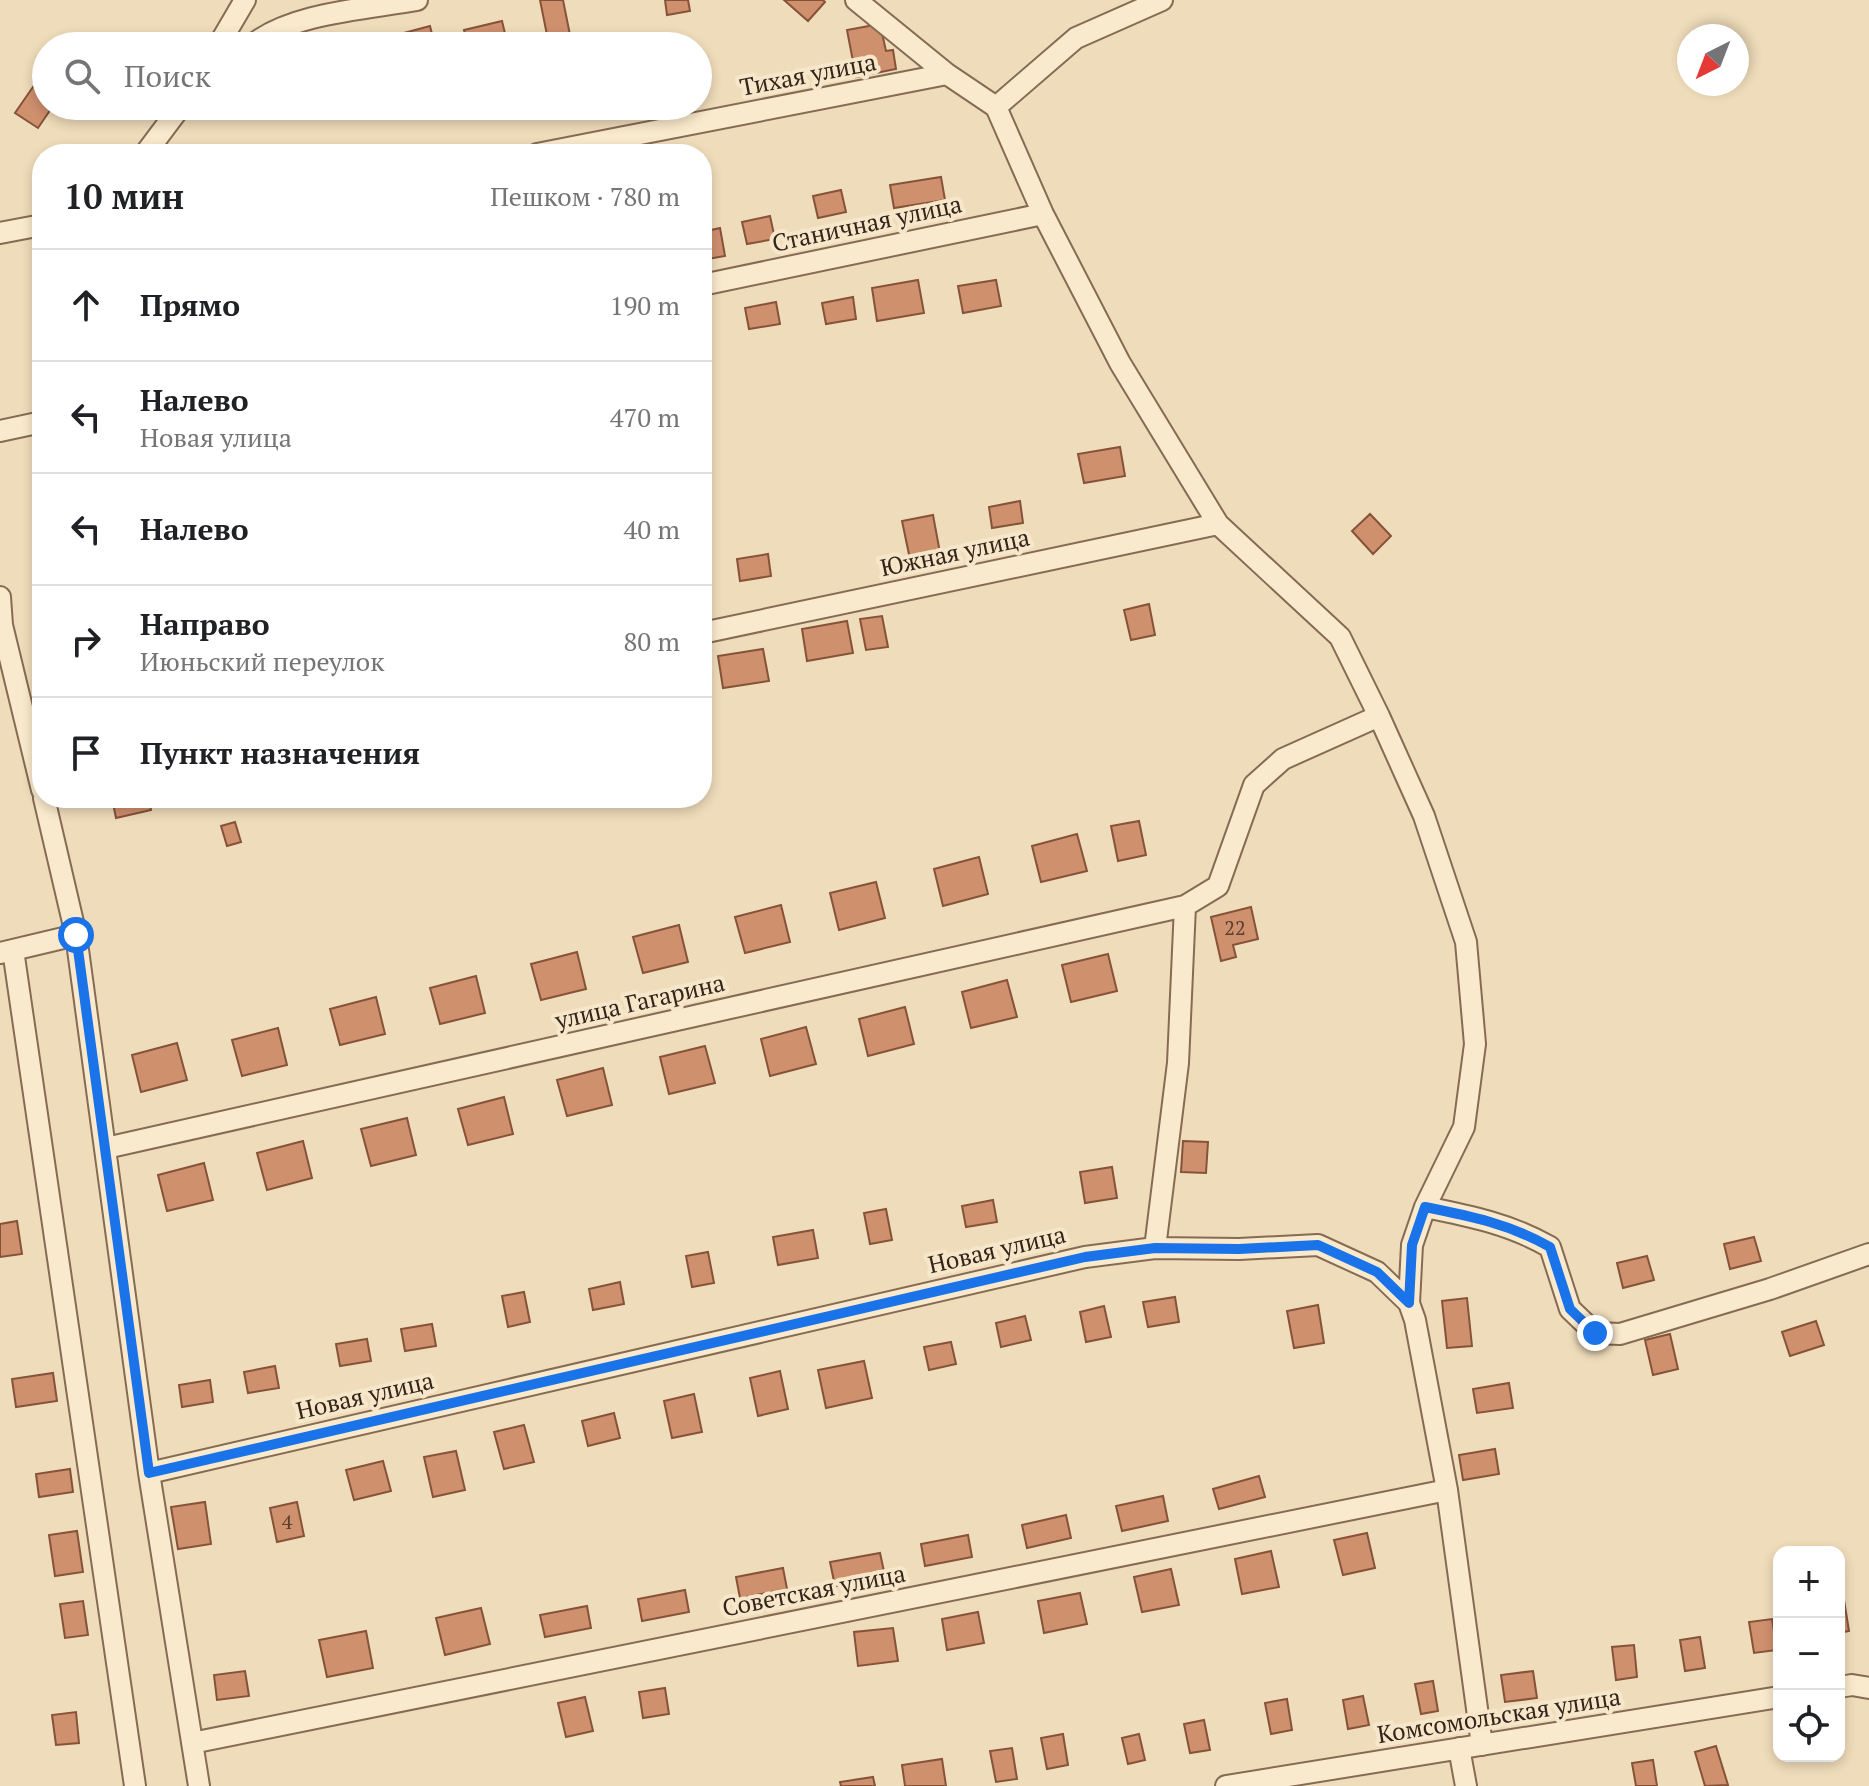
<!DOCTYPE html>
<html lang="ru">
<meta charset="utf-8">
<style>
:root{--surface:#fff;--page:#f2f2f2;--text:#202124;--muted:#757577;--line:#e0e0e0}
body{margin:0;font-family:"PT Serif",serif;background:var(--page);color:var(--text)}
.controls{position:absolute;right:24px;bottom:24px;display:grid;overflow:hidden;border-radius:16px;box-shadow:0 4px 12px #0003}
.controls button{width:72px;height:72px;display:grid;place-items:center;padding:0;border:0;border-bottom:2px solid var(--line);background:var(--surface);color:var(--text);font:40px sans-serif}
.compass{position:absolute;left:1677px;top:24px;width:72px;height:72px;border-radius:50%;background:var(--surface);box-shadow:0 4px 12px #0003;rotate:222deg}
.stop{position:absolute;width:24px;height:24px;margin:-18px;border:6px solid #1a73e8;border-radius:50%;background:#fff}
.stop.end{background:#1a73e8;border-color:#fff;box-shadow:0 2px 8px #0008}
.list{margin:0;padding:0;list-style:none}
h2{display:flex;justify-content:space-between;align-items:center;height:104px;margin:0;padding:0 32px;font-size:34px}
h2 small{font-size:26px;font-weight:400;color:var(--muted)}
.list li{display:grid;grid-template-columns:52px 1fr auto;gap:24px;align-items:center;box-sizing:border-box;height:112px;padding:0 32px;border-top:2px solid var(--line)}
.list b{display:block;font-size:30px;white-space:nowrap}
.list p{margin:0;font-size:26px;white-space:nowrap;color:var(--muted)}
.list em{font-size:26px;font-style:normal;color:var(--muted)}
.icon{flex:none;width:44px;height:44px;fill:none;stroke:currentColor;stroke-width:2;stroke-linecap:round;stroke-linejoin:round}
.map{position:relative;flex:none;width:1869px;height:1786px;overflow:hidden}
.search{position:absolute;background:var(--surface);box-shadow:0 4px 12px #0003;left:32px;top:32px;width:680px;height:88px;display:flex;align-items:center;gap:20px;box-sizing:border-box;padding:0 28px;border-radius:44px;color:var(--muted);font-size:30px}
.panel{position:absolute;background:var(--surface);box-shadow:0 4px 12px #0003;left:32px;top:144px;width:680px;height:664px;border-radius:32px}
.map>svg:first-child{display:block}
.building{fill:#cf906e;stroke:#865339;stroke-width:2}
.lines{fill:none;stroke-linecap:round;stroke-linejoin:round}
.minor-casing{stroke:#866b54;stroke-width:24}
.minor{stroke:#faeacd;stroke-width:20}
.route{stroke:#1a73e8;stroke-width:10}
.labels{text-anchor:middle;stroke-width:8;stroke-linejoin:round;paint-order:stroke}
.number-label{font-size:20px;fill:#5b402f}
.street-label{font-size:24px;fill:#34251a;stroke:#f6e7ca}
</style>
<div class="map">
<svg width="1869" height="1786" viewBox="0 0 1869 1786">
<rect width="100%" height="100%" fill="#efdcba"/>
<path class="building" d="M540,0H563L571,40L549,45Z
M665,0H688L690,11L667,15Z
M784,0H823L825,2L808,21Z
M502,21L508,46H468L464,30Z
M880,24L886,51L893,50L896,69L856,77L847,30Z
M430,26L435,46H392L389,37Z
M35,84L46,91V106H53L38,128L15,113Z
M941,177L945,200L894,208L890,185Z
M841,190L846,212L818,218L813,196Z
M770,216L775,239L747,244L742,222Z
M720,228L725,256L702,260V232Z
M918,280L924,313L877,321L872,288Z
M996,280L1001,306L963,313L958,286Z
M853,297L856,319L826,324L822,303Z
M776,302L780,324L749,329L745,308Z
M1120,447L1125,476L1084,483L1078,454Z
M1020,501L1023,523L992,528L989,507Z
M1370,514L1391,536L1373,554L1352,531Z
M933,515L941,558L911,564L902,521Z
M768,554L771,576L740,581L737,559Z
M1149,604L1155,635L1131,640L1124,610Z
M882,616L888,647L866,650L860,619Z
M847,621L853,653L807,661L802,629Z
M763,649L769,681L723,688L718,656Z
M112,798H149L151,810L116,818Z
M1139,821L1146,855L1118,861L1111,826Z
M235,822L241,842L227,846L221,826Z
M1077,834L1087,871L1041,882L1032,846Z
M979,857L988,894L943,906L934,869Z
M876,882L885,918L839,930L830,893Z
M781,905L790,942L745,953L735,917Z
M1251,907L1258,939L1233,945L1236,957L1221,961L1211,917Z
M679,925L688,962L643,973L633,937Z
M577,952L586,989L541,1000L531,964Z
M1108,954L1117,991L1071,1002L1062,965Z
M476,976L485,1013L440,1024L430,988Z
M1007,980L1017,1017L971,1028L962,992Z
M376,997L385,1034L340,1045L330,1009Z
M905,1007L914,1044L868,1056L859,1019Z
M806,1027L816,1064L770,1076L761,1039Z
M278,1028L287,1065L242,1076L232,1040Z
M177,1043L187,1080L141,1092L132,1055Z
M705,1046L715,1083L669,1094L660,1057Z
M603,1068L612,1105L567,1116L557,1080Z
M504,1097L513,1134L468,1145L458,1109Z
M407,1118L416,1155L371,1166L361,1129Z
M303,1141L312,1178L267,1190L257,1153Z
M1183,1141L1208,1142L1206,1173L1181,1172Z
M204,1163L213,1200L167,1211L158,1175Z
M1112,1167L1117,1198L1085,1203L1080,1172Z
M993,1200L997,1222L966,1227L962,1206Z
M886,1209L892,1240L870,1244L864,1213Z
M17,1221L22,1254L0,1257V1224Z
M813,1230L818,1258L778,1265L773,1237Z
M1754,1237L1761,1261L1730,1269L1724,1244Z
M708,1252L714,1283L692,1287L686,1256Z
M1647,1256L1654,1280L1623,1288L1617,1263Z
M620,1282L624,1304L593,1310L589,1289Z
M524,1292L530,1322L508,1327L502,1296Z
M1175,1297L1179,1322L1148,1327L1143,1302Z
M1467,1298L1472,1346L1447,1348L1442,1301Z
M1318,1305L1324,1343L1294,1348L1287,1311Z
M1104,1306L1111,1337L1086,1342L1080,1312Z
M1025,1316L1031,1340L1001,1347L996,1323Z
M1816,1321L1824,1345L1790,1356L1782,1332Z
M432,1324L436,1346L405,1351L401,1329Z
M1670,1334L1678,1369L1653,1375L1645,1340Z
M367,1339L371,1361L340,1366L336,1344Z
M951,1342L956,1364L929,1370L924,1347Z
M864,1361L872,1398L826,1408L818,1370Z
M275,1366L279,1388L248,1393L244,1372Z
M780,1371L788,1409L758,1416L750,1378Z
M53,1373L57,1401L16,1407L12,1379Z
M210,1380L213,1402L182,1407L179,1385Z
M1509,1383L1513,1408L1477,1413L1473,1389Z
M694,1394L702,1432L672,1438L664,1401Z
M614,1413L620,1438L588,1446L582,1421Z
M524,1425L534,1462L504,1469L494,1432Z
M1495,1449L1499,1474L1463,1480L1459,1455Z
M456,1451L465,1490L433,1497L424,1457Z
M383,1461L391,1491L354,1500L346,1470Z
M70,1469L73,1492L39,1497L36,1474Z
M1259,1476L1265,1497L1219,1509L1213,1489Z
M1163,1496L1168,1521L1122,1531L1116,1506Z
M205,1502L211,1544L178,1549L171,1507Z
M297,1502L304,1536L277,1542L270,1508Z
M1066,1515L1071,1538L1027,1548L1022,1525Z
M77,1531L83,1572L55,1576L49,1535Z
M1367,1533L1375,1568L1343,1575L1334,1540Z
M968,1535L972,1557L925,1566L921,1544Z
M1271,1551L1279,1587L1242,1594L1235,1559Z
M880,1553L885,1576L835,1586L830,1562Z
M783,1568L787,1589L740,1598L736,1577Z
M1171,1569L1179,1605L1142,1612L1134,1577Z
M685,1590L689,1612L642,1621L638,1599Z
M1080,1593L1087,1624L1044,1633L1038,1601Z
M1844,1600L1849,1631L1839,1633V1601Z
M83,1601L88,1635L65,1638L60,1604Z
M587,1606L591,1628L545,1637L540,1615Z
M481,1608L490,1644L445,1655L436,1618Z
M978,1612L984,1643L947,1650L942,1619Z
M1772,1619L1777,1650L1754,1653L1749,1622Z
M893,1628L898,1661L858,1666L854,1632Z
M366,1631L373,1668L327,1677L319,1640Z
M1700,1637L1705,1668L1685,1671L1680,1640Z
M1634,1645L1637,1677L1616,1680L1612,1647Z
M245,1671L249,1696L217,1700L214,1675Z
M1533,1671L1537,1698L1505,1702L1501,1675Z
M1433,1681L1438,1711L1421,1714L1415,1684Z
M665,1688L669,1714L643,1718L639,1692Z
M1363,1696L1369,1725L1348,1729L1343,1700Z
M585,1697L593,1731L566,1737L558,1703Z
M1287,1699L1292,1730L1271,1734L1265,1703Z
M76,1712L79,1743L56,1745L52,1715Z
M1204,1720L1210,1750L1190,1753L1184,1724Z
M1063,1734L1068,1765L1047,1769L1041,1738Z
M1139,1734L1145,1760L1128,1764L1122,1738Z
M1716,1746L1728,1785L1705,1786L1695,1752Z
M1012,1748L1017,1779L996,1782L990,1751Z
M942,1759L946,1786H905L902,1765Z
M1653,1760L1657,1786H1636L1632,1763Z
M873,1777L875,1786H841L840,1782Z"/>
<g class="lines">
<defs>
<path id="minor" d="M218,46L245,0
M251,46C290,13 366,9 417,0
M996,107L1076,38L1162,0
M145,154L181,106
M537,154L947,74
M0,233L42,225
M702,285L1043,214
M0,431L42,422
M0,597L2,625L42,790
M702,633L1218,524
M1379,716L1424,816L1466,942L1475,1044L1464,1127L1425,1207L1412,1245L1409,1303
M44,798L76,935L149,1473L199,1786
M13,950L135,1786
M0,953L76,935
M106,1148L1185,906L1218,886L1254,785L1283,759L1379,716L1340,637L1218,524L1120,363L1043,214L996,107L947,74L856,0
M1425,1207C1470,1216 1510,1224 1550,1247L1570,1309L1595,1333L1620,1334L1770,1289L1869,1254
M1155,1248L1178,1063L1185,906
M149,1473L1085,1257L1155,1248L1239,1249L1318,1245L1377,1272L1409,1303L1415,1320L1447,1490L1482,1745
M1839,1687L1852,1685L1869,1688
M192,1743L1447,1490
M1459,1748L1466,1786
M1226,1786L1779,1697"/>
</defs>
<use href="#minor" class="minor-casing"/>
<use href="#minor" class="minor"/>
</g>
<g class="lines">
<path class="route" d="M76,935L149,1473L1085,1257L1155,1248L1239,1249L1318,1245L1377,1272L1409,1303L1412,1245L1425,1207C1470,1216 1510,1224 1550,1247L1570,1309L1595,1333"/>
</g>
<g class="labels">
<g class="number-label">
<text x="1235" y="935">22</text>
<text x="287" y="1529">4</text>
</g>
<g class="street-label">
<text transform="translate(808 75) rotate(-11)" y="8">Тихая улица</text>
<text transform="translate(867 224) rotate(-12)" y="8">Станичная улица</text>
<text transform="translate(955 553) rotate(-12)" y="8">Южная улица</text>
<text transform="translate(640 1002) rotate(-13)" y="8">улица Гагарина</text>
<text transform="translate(997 1250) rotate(-13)" y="8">Новая улица</text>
<text transform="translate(365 1396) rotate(-13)" y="8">Новая улица</text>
<text transform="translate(814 1591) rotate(-11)" y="8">Советская улица</text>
<text transform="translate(1499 1716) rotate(-9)" y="8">Комсомольская улица</text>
</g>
</g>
</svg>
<div class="controls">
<button>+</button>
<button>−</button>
<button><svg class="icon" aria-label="locate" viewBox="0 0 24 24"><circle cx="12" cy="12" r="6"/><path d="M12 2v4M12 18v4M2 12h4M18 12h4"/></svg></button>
</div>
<svg class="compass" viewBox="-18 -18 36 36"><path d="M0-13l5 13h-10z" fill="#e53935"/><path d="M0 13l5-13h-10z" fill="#757577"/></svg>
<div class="stop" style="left:76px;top:935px"></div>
<div class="stop end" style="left:1595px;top:1333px"></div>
<div class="search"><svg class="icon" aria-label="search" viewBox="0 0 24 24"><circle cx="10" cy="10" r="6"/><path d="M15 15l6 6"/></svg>Поиск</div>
<section class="panel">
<h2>10 мин<small>Пешком · 780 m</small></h2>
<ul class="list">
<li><svg class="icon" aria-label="ahead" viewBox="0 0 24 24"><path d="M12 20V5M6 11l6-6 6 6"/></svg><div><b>Прямо</b></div><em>190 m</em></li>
<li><svg class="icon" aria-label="left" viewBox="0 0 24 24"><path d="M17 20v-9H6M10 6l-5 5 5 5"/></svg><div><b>Налево</b><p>Новая улица</p></div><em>470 m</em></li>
<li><svg class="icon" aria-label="left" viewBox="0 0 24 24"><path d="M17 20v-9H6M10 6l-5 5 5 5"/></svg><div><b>Налево</b></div><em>40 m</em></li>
<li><svg class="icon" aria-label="right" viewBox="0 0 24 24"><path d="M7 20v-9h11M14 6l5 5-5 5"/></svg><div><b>Направо</b><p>Июньский переулок</p></div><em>80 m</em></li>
<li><svg class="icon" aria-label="arrive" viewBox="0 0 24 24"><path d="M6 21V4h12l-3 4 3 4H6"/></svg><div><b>Пункт назначения</b></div></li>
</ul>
</section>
</div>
